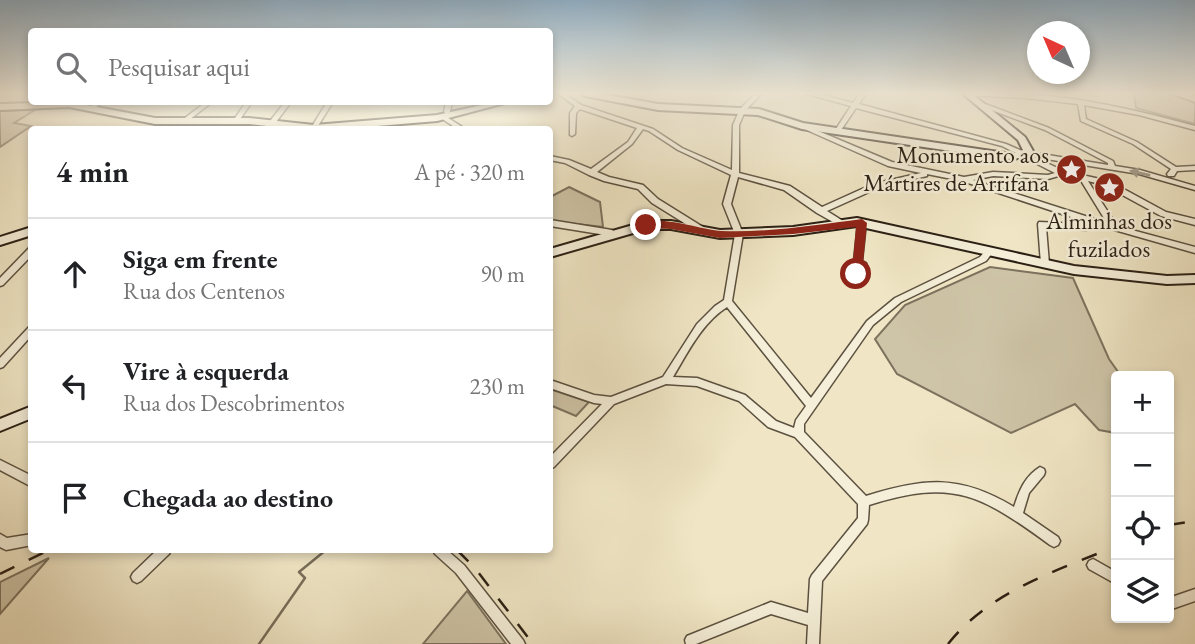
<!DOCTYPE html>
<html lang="pt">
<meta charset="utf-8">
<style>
:root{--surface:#fff;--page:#f2f2f2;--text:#202124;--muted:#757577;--line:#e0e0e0}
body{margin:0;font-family:"EB Garamond",serif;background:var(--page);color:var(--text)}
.controls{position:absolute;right:21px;bottom:21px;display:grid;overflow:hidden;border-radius:7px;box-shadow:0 4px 10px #0003}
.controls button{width:63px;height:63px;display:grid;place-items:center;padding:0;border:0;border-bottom:2px solid var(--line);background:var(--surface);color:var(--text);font:35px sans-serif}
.compass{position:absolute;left:1027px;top:21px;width:63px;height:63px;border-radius:50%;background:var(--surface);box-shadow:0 4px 10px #0003;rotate:316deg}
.stop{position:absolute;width:21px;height:21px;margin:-16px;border:5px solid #8f2418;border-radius:50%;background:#fff}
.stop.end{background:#8f2418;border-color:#fff;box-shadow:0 2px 7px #0008}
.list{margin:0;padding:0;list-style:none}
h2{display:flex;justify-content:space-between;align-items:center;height:91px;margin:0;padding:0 28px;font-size:30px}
h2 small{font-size:23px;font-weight:400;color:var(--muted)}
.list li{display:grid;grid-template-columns:46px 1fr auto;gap:21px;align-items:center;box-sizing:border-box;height:112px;padding:0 28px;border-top:2px solid var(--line)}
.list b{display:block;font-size:26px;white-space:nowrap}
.list p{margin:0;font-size:23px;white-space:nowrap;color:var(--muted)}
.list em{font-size:23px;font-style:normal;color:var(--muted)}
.icon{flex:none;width:38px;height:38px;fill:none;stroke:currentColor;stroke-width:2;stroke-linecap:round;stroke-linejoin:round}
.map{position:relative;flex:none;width:1195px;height:644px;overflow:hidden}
.search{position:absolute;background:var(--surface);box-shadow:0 4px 10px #0003;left:28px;top:28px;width:525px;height:77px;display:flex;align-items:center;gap:18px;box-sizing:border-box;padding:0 24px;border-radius:7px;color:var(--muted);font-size:26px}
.panel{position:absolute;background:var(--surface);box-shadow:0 4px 10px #0003;left:28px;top:126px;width:525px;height:427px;border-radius:7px}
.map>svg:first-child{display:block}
.green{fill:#cec4a7;stroke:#7c725e;stroke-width:2}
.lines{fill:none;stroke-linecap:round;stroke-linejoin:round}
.stream{stroke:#796e5a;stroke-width:2.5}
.street-casing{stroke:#5c5140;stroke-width:3}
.secondary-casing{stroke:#2a1f14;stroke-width:4}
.primary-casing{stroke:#2a1f14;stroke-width:4}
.street{fill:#f5efd9;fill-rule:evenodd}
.secondary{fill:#f5efd9;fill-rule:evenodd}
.primary{fill:#f0e6c5;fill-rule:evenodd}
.rail{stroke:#2a1f14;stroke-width:2.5;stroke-dasharray:16 16;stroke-linecap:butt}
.oneway{fill:#9a9180}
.route{fill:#8f2418}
.labels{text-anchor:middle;stroke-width:5;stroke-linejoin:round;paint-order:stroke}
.poi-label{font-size:24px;fill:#2a1f14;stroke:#f5efd9;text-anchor:end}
</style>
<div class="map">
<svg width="1195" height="644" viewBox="0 0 1195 644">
<rect width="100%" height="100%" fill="#f0e6c5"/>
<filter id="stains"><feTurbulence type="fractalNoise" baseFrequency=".00286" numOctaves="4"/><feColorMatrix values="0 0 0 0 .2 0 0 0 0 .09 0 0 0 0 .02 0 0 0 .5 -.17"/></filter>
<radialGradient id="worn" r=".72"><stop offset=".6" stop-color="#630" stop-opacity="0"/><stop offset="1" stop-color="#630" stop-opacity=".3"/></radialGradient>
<path class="green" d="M1134,93H1166L1195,102V124L1136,108Z
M35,110L14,123L31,126L0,147V111Z
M569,187L600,202L603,227L550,221L552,196Z
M990,267L1073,278L1109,359L1121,376H1116V433L1099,430L1075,404L1011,433L897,374L875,339L905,305Z
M550,389L589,402L576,416L550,405Z
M49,558L0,614V582Z
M467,591L506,644H423Z"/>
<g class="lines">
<path class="stream" d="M259,644L305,578L299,572L326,550"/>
<defs>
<path id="street" d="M557,93H564L581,105L653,129L682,148L732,170L733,125L740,109L756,93H762L745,111L739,125V173L790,186L822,207L873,184L921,173L888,166L800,127V125H804L892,162L964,177L993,172L1048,175L1055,173L1002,146L856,108L839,133H835L834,132L851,106L807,94L806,93H815L853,103L860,93H866L859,104L1006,144L1027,153L1030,152L1108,165V163L1045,130L978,105L977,104L980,102L1049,128L1113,161L1115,166L1140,170L1195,186V190L1139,174L1034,157L1064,171L1109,181L1166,212L1195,219V225L1161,216L1104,185L1088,181L1117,226L1195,247V253L1090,223L1089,229L1086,230L1046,227L1049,264L1045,267L1041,264L1038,224L1039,222L1083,224V221L962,181L927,174V176L878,188L827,211L843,221L844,223L843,225L840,226L817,213L784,190L738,177L731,204L743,234L732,301L811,398L867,321L895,298L980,257L986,250H992L993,252L986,261L901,302L873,325L804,424V432L866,496C923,478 960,474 1014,507C1019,491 1025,476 1040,467L1044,469L1045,472L1044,475L1029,493L1023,513L1058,537L1060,541L1058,545L1054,547L1050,545C981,495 954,478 869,505L868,520L867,524L822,581L819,644H807L808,625L771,614L696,644H686L685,640L687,636L771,602L808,613L810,579L812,575L858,518V504L795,437L768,427L739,401L697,386L666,384L614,404L554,467L550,469V457L602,404L594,403L550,388V380L594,395L611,397L663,377L697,324L715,306L724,300L735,234L723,204L731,175L678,150L649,131L643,129L632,144L597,172L609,177L643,185L658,199L703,227L704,229L703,231H697L652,203L638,189L604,181L589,175L565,163L550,160V156L569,160L591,169L628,142L637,128L580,109L576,113L575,134L572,136L570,135V113L575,106ZM1062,175L1080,179L1107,223L973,180L993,176L1048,179ZM727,307L806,406L796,420L794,428L776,421L745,395L697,378L673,377C688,352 702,323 727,307Z
M964,93C1042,89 1120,105 1195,126V130L1139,115L1084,105L1086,119L1137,142L1176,167L1195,166V170L1177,171L1174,176H1168L1167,174L1171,169L1133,144L1081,121L1078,104L1025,98L967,95Z
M96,102H102L94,109H90V107Z
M206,102H212L185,123H181V121Z
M246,102H252L238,122H234L233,121Z
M285,102H291L270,130H263Z
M327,102H333L316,129H312L311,128Z
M446,102H452L450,112L447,114L444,112Z
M443,115L445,116L467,130H459L441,118V116Z
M550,220L612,230L616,233L612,236L550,226Z
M862,220L866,223L862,261L866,263L868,270L865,276L858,278L851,276L848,268L850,263L854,261L858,223ZM857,266H859L860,268L858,272L856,270Z
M32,247V255L3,285L0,286V278L29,248Z
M32,326V335L3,367L0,368V358L29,327Z
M0,460L32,476V487L0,470Z
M0,534L7,538L32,534V545L6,550L0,547Z
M157,550H171L169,554L141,581L137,583L133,581L131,577L133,573Z
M433,550H447L464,565L523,640L525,644H511L456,573L435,554Z
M1093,559L1116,572V584L1089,569L1087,565L1089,561Z
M1195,589V601L1169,610V598Z"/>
<path id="secondary" d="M581,93H597L658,104L759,109L803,123L1005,153H1015L1023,150L1018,140L962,93H971L1025,137L1033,151L1020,158L1005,159L802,129L758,115L658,110L585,96Z
M70,102L155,118H249L314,125L437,115L496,102H509L437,121L329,130H302L249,124H155L69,107L0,110V104Z
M857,218L1074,266L1167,276L1195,275V283L1167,284L1074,274L857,226L793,235L720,238L671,229H647L550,257V249L647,221H671L720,230L793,227Z
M32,227V235L0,245V237Z
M32,406V418L0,431V419Z"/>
<path id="primary" d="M1171,93H1185L1195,96V102Z"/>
</defs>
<use href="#street" class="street-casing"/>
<use href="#secondary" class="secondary-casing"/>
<use href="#primary" class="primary-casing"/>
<use href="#street" class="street"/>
<use href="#secondary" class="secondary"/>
<use href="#primary" class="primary"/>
<path class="rail" d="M1169,525L1195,521
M457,550L475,568L533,644
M0,574L49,550
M948,644C991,590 1055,572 1116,546"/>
</g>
<defs><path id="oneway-solid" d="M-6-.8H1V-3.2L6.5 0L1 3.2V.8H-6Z" transform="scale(1.75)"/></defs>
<use class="oneway" href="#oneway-solid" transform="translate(1140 173) rotate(-167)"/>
<linearGradient id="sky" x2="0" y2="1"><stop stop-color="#90adc2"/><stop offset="0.51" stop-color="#f8f4e5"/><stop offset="1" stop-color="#f8f4e5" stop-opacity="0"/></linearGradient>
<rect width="1195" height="183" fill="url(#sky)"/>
<path class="route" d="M862,219L867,223L863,263L857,268L861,274L856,277L845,268L853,261L856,227L793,234L720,238L671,229L646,228L641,225C657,213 701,230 721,231C767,233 816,225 862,219Z"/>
<defs>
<symbol id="sight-disc" viewBox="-11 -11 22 22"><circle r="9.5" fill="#8f2418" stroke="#f5efd9"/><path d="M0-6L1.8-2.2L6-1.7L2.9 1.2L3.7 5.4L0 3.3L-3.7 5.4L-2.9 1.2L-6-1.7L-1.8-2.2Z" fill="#fff"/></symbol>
</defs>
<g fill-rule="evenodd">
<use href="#sight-disc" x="1054" y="152" width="35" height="35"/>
<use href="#sight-disc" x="1092" y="170" width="35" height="35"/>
</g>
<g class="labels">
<g class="poi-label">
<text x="1049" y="163">Monumento aos<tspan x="1049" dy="28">Mártires de Arrifana</tspan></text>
<text x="1109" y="229" text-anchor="middle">Alminhas dos<tspan x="1109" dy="28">fuzilados</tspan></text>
</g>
</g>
<rect width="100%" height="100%" filter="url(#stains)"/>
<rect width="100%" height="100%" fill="url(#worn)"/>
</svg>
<div class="controls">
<button>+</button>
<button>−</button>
<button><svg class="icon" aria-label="locate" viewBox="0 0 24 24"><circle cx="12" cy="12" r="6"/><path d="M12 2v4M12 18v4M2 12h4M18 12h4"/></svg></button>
<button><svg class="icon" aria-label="layers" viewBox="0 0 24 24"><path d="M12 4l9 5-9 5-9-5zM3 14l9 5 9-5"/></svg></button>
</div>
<svg class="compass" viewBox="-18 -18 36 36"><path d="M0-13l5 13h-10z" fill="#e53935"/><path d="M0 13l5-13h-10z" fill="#757577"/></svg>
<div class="stop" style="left:856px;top:274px"></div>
<div class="stop end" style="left:646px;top:225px"></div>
<div class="search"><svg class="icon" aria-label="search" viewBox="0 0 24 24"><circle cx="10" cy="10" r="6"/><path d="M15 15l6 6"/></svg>Pesquisar aqui</div>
<section class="panel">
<h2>4 min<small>A pé · 320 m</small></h2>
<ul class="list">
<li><svg class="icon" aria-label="ahead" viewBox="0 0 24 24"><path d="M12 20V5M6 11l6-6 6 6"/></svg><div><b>Siga em frente</b><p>Rua dos Centenos</p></div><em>90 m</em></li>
<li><svg class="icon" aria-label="left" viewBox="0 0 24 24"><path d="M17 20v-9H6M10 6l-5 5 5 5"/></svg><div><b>Vire à esquerda</b><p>Rua dos Descobrimentos</p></div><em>230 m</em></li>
<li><svg class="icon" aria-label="arrive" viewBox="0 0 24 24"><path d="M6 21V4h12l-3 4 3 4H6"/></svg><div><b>Chegada ao destino</b></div></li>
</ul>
</section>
</div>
